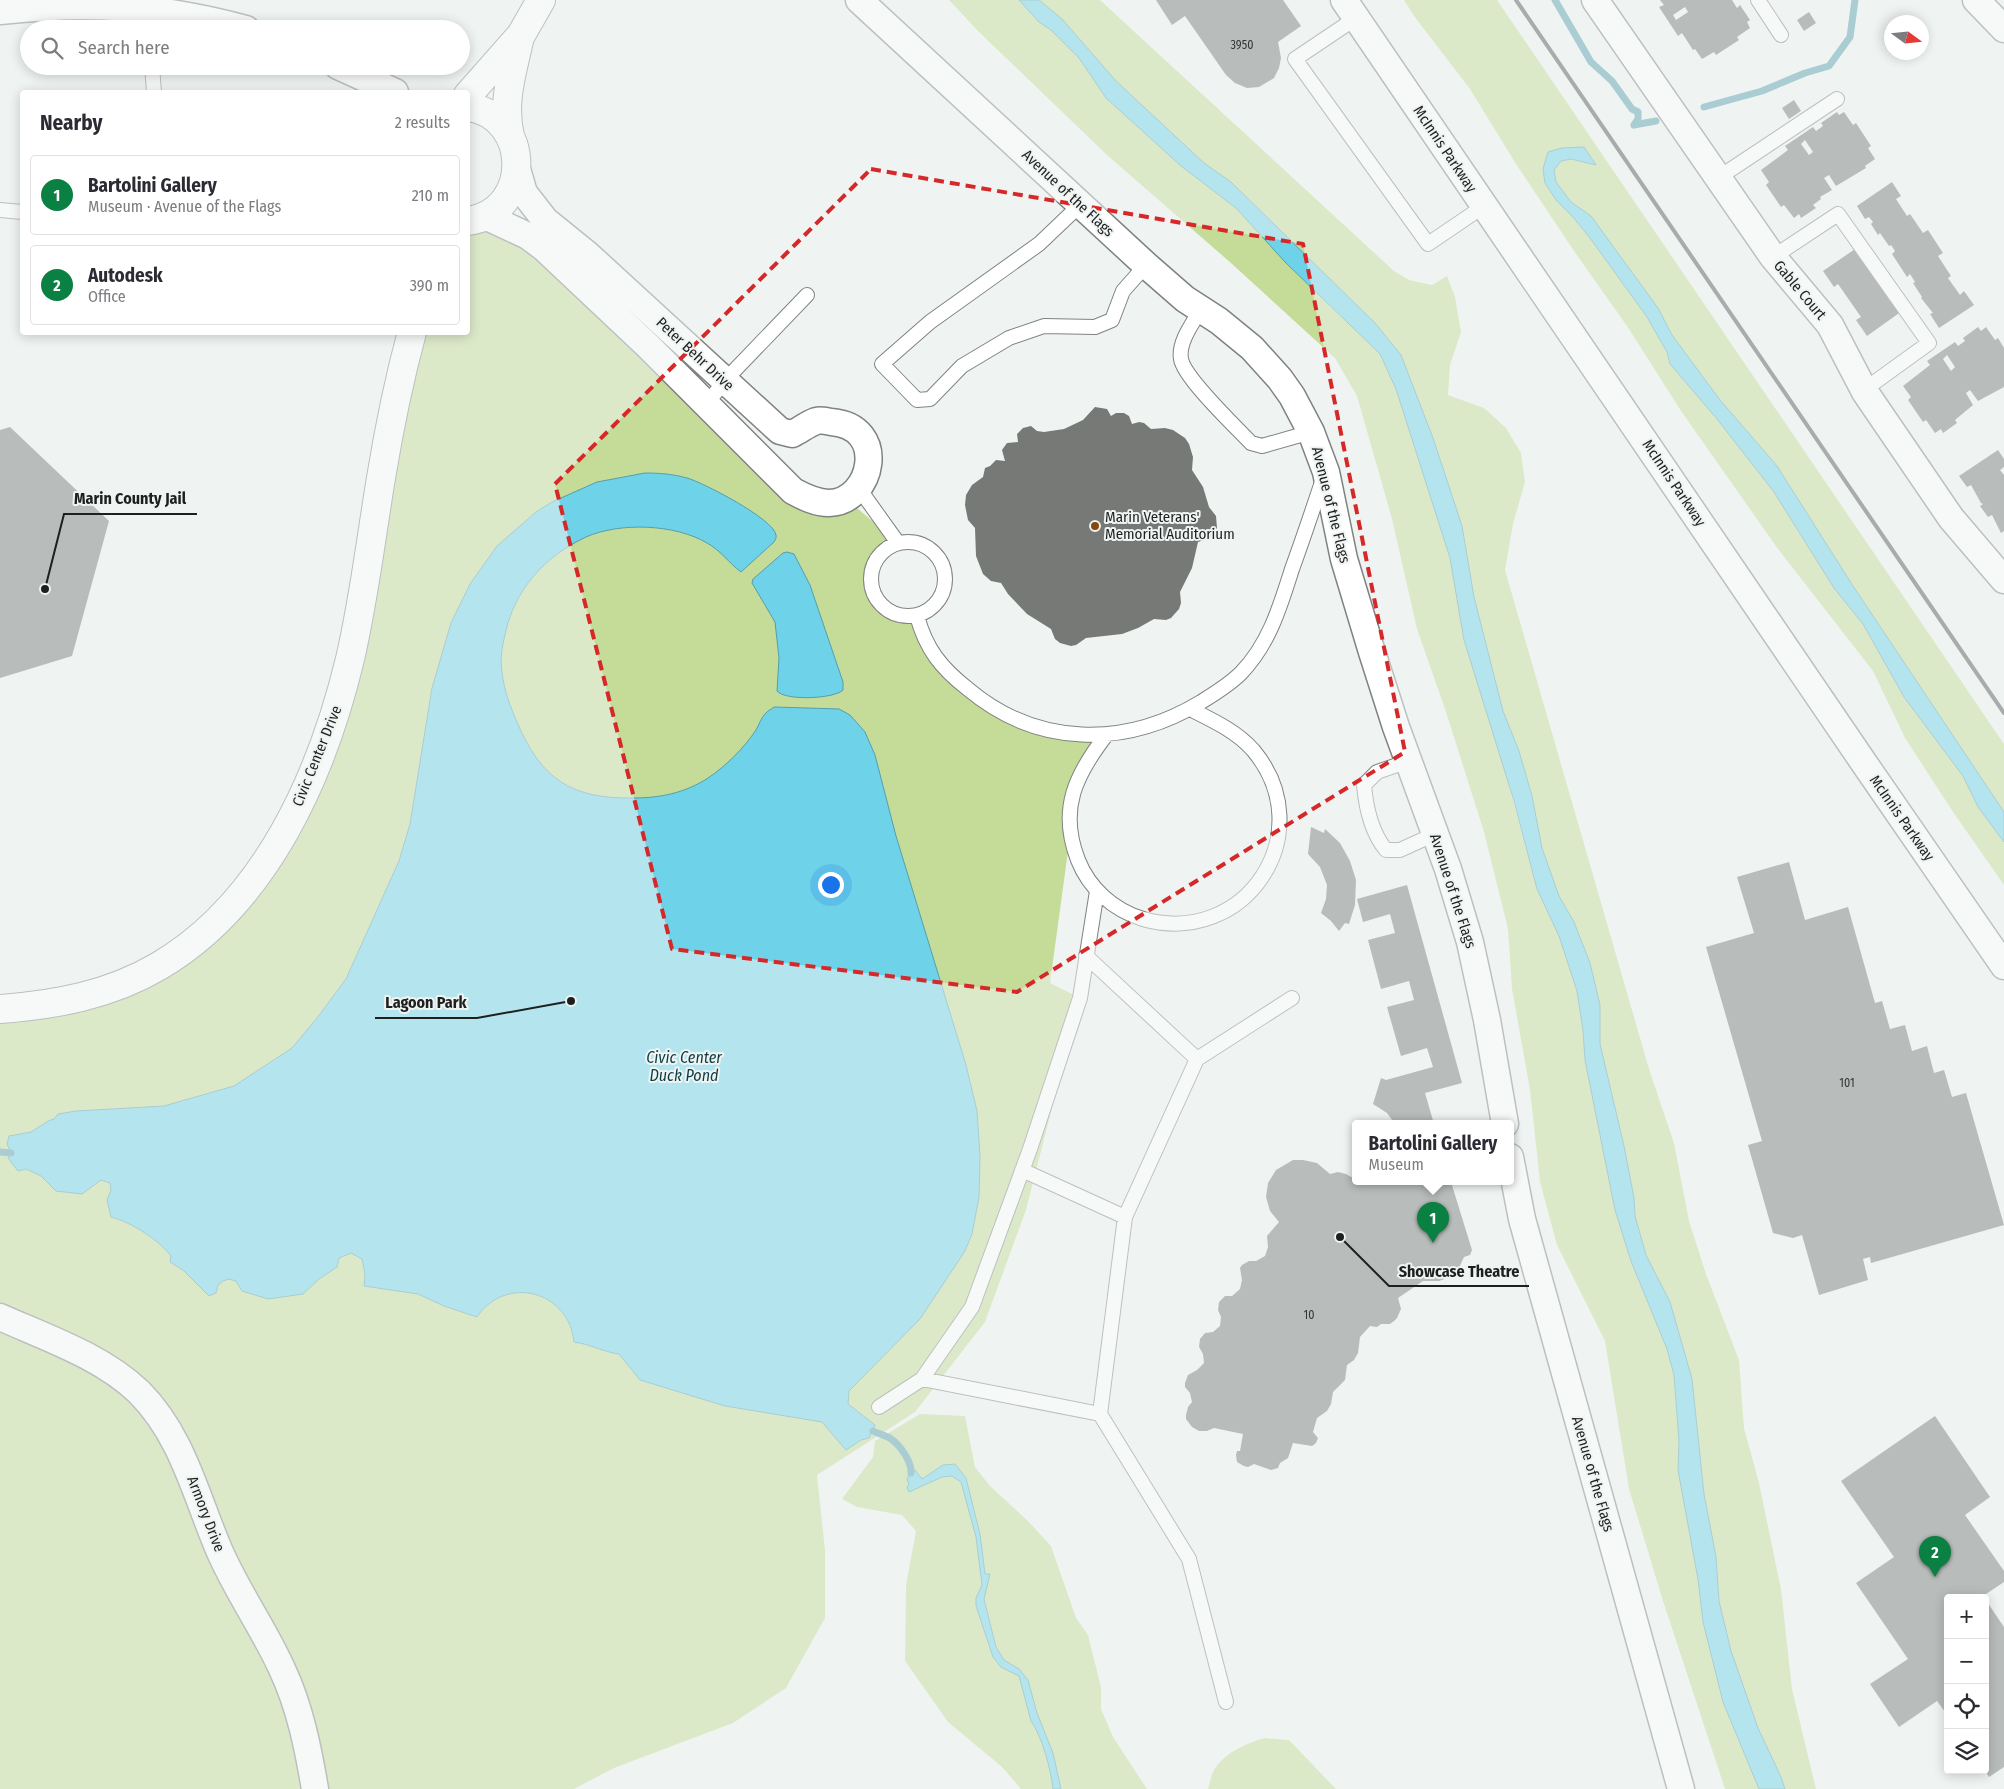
<!DOCTYPE html>
<meta charset="utf-8">
<style>
:root{--surface:#fff;--page:#f2f2f3;--text:#2b2b33;--muted:#7c7c81;--line:#e1e1e2;--accent:#0b8043}
body{margin:0;font-family:"Fira Sans Condensed",sans-serif;background:var(--page);color:var(--text)}
.controls{position:absolute;right:15px;bottom:15px;display:grid;overflow:hidden;border-radius:5px;box-shadow:0 2px 12px #0003}
.controls button{width:45px;height:45px;display:grid;place-items:center;padding:0;border:0;border-bottom:1px solid var(--line);background:var(--surface);color:var(--text);font:25px sans-serif}
.compass{position:absolute;left:1884px;top:15px;width:45px;height:45px;border-radius:50%;background:var(--surface);box-shadow:0 2px 12px #0003;rotate:105deg}
.you{position:absolute;left:830px;top:884px;width:18px;height:18px;margin:-12px;border:4px solid #fff;border-radius:50%;background:#1a73e8;box-shadow:0 0 0 8px #1a73e833}
.badge{display:grid;place-items:center;width:32px;height:32px;border-radius:50%;background:var(--accent);color:#fff;font-size:16px;font-weight:700}
.pin{position:absolute;translate:-50% -41px;filter:drop-shadow(0 1px 2px #0008)}
.pin::after{content:'';position:absolute;top:26px;width:18px;height:15px;background:inherit;clip-path:polygon(0 0,100% 0,50% 100%)}
.popup{position:absolute;left:1352px;top:1120px;width:162px;height:65px;box-sizing:border-box;display:grid;place-content:center;border-radius:5px;background:var(--surface);filter:drop-shadow(0 1px 4px #0005);font-size:16px;white-space:nowrap;color:var(--muted)}
.popup b{font-size:19px;color:var(--text)}
.popup::after{content:'';position:absolute;left:50%;top:100%;margin-left:-10px;border:10px solid transparent;border-top-color:var(--surface)}
.list{margin:0;padding:0;list-style:none}
h2{display:flex;justify-content:space-between;align-items:center;height:65px;margin:0;padding:0 20px;font-size:21px}
h2 small{font-size:16px;font-weight:400;color:var(--muted)}
.list li{display:grid;grid-template-columns:32px 1fr auto;gap:15px;align-items:center;box-sizing:border-box;height:80px;margin:0 10px 10px;padding:0 10px;border:1px solid var(--line);border-radius:5px}
.list b{display:block;font-size:19px;white-space:nowrap}
.list p{margin:0;font-size:16px;white-space:nowrap;color:var(--muted)}
.list em{font-size:16px;font-style:normal;color:var(--muted)}
.icon{flex:none;width:28px;height:28px;fill:none;stroke:currentColor;stroke-width:2;stroke-linecap:round;stroke-linejoin:round}
.map{position:relative;flex:none;width:2004px;height:1789px;overflow:hidden}
.search{position:absolute;background:var(--surface);box-shadow:0 2px 12px #0003;left:20px;top:20px;width:450px;height:55px;display:flex;align-items:center;gap:12px;box-sizing:border-box;padding:0 18px;border-radius:28px;color:var(--muted);font-size:19px}
.panel{position:absolute;background:var(--surface);box-shadow:0 2px 12px #0003;left:20px;top:90px;width:450px;height:245px;border-radius:5px}
.map>svg:first-child{display:block}
.green{fill:#c5db98}
.water{fill:#6ed3e8;stroke:#569dac}
.lines{fill:none;stroke-linecap:round;stroke-linejoin:round}
.stream{stroke:#569dac;stroke-width:7}
.building{fill:#767976;fill-rule:evenodd}
.service-casing{stroke:#7e8381;stroke-width:16}
.minor-casing{stroke:#7e8381;stroke-width:29}
.tertiary-casing{stroke:#7e8381;stroke-width:30}
.service{stroke:#fff;stroke-width:14}
.minor{stroke:#fff;stroke-width:26}
.tertiary{stroke:#fff;stroke-width:28}
.rail{stroke:#525554;stroke-width:4}
.marked{fill:none;stroke:#d62828;stroke-width:4;stroke-dasharray:10 6;stroke-linejoin:round}
.poi-dot{fill:#884910;stroke:#eff4f2;stroke-width:2}
.labels{text-anchor:middle;stroke-width:4;stroke-linejoin:round;paint-order:stroke}
.number-label{font-size:12px;fill:#343635}
.street-label{font-size:15px;fill:#1e201f;stroke:#eff4f2}
.poi-label{font-size:15px;fill:#1e201f;stroke:#eff4f2;text-anchor:start}
.water-label{font-size:16px;font-style:italic;fill:#0c3d46;stroke:#eff4f2}
.leader{fill:none;stroke:#1e201f;stroke-width:2}
.callout-dot{fill:#1e201f;stroke:#eff4f2;stroke-width:2}
.callout-label{font-size:16px;text-anchor:middle;font-weight:bold;fill:#1e201f;stroke:#eff4f2;stroke-width:4;stroke-linejoin:round;paint-order:stroke}
</style>
<div class="map">
<svg width="2004" height="1789" viewBox="0 0 2004 1789">
<rect width="100%" height="100%" fill="#eff4f2"/>
<path class="green" d="M949,0H1019L1022,3L1039,22L1051,30L1079,58L1106,98L1181,166L1236,208L1285,262L1380,354L1396,389L1450,558L1457,595L1537,889L1559,935L1577,991L1583,1030L1585,1060L1615,1210L1631,1261L1667,1349L1674,1375L1679,1441L1678,1466L1698,1579L1703,1622L1723,1702L1759,1789H1725L1663,1601L1629,1489L1605,1341L1557,1245L1540,1182L1530,1090L1512,989L1508,929L1484,832L1446,712L1417,629L1392,519L1357,396L1335,358L1231,263L1107,155L979,32Z
M1039,0H1100L1394,271L1409,280L1432,285L1447,276L1455,297L1461,332L1450,365L1448,395L1484,408L1506,428L1521,453L1525,482L1513,524L1505,570L1649,1069L1674,1143L1689,1221L1706,1274L1739,1360L1744,1428L1759,1483L1781,1589L1792,1689L1816,1789H1785L1781,1777L1758,1728L1731,1651L1719,1601L1716,1557L1704,1494L1692,1379L1670,1302L1646,1255L1635,1216L1634,1198L1624,1146L1600,1044V1005L1590,963L1574,922L1559,896L1542,848L1532,796L1519,751L1503,711L1474,597L1462,526L1433,438L1401,355L1375,323L1231,182L1204,163L1116,81L1062,19Z
M1404,0H1497L2004,744V812L1853,586L1777,466L1720,400L1672,335L1658,308L1591,216L1571,202L1556,182L1554,170L1561,161L1571,159L1595,164L1584,147L1562,148L1543,169L1545,183L1556,200L1572,216L1590,238L1647,317L1666,350L1670,364L1717,419L1774,492L1834,588L1863,624L1904,697L1963,776L1978,807L2004,842V885L1953,812L1905,738L1873,671L1778,549L1681,411L1627,326L1574,251L1516,164L1470,89L1414,16Z
M505,224L793,491L850,502L898,543C852,562 867,622 917,616L930,651L1018,721L1107,734L1085,765L1070,836L1050,983L1080,998L1026,1210L985,1322L915,1412L817,1475L825,1550V1618L786,1688L733,1723L614,1768L574,1789H0V1009L51,1004L203,934L316,764L412,333L468,332V225Z
M920,1414L965,1416L975,1467L990,1486L1029,1522L1051,1546L1076,1618L1088,1635L1101,1687V1709L1113,1737L1147,1789H1021L1002,1767L948,1722L905,1661L906,1585L916,1531L902,1515L857,1507L842,1499L873,1457L875,1441Z
M1264,1738L1289,1740L1336,1789H1208C1210,1783 1211,1775 1214,1770C1225,1752 1246,1744 1264,1738Z"/>
<path class="water" d="M1019,0H1039L1062,19L1116,81L1204,163L1231,182L1375,323L1401,355L1433,438L1462,526L1474,597L1503,711L1519,751L1532,796L1542,848L1559,896L1574,922L1590,963L1600,1005V1044L1624,1146L1634,1198L1635,1216L1646,1255L1670,1302L1692,1379L1704,1494L1716,1557L1719,1601L1731,1651L1758,1728L1781,1777L1785,1789H1759L1723,1702L1703,1622L1698,1579L1678,1470L1679,1441L1674,1375L1667,1349L1631,1261L1615,1210L1585,1060L1583,1030L1577,991L1559,936L1537,889L1514,801L1464,640L1450,558L1396,389L1380,354L1285,262L1236,208L1181,166L1106,98L1079,58L1051,30L1039,22Z
M1584,147L1596,165L1571,159L1561,161L1554,170L1556,182L1571,202L1591,216L1658,308L1672,335L1720,400L1777,466L1853,586L2004,812V842L1978,807L1963,776L1904,697L1863,624L1834,588L1774,492L1717,419L1670,364L1667,352L1647,317L1590,238L1572,216L1556,200L1545,183L1543,169L1548,152L1562,148Z
M645,473C659,473 673,474 687,478C702,482 774,519 776,535C777,537 775,540 774,542L741,572C729,563 720,550 707,543C675,524 620,522 586,537C545,556 514,590 505,635C502,647 500,659 502,672C504,690 510,706 517,722C541,779 571,799 633,798C660,798 685,793 708,778C726,766 744,748 756,730C759,725 761,718 765,714C768,710 771,710 774,707L839,709L850,715L865,732L875,755L896,836L966,1065L977,1111L980,1156L979,1197L972,1234L965,1251L920,1319L849,1391L848,1404L875,1425L869,1438L861,1440L846,1450L822,1422L725,1406L640,1380L619,1354C603,1352 590,1344 574,1342C569,1291 506,1274 477,1317L444,1306L418,1294L364,1286L365,1274L362,1259L351,1253L339,1258L337,1267L319,1279L303,1294L268,1299L242,1291L236,1281L229,1279L223,1281L218,1285L216,1293L209,1296L184,1271L170,1262L171,1256C159,1240 131,1222 111,1217L107,1200L111,1190L110,1183L101,1180L82,1194L56,1191L41,1176L26,1169L18,1171L8,1158L11,1153L7,1144L9,1136L31,1132L48,1121L54,1119L58,1114L76,1111L164,1106L234,1086L292,1048L317,1018L346,979L399,861L410,824L432,688L451,623L470,584L497,546L536,512L552,502L597,482Z
M787,552L794,554L810,585L843,682V690C834,699 785,701 777,691L779,658L775,622L752,583L753,579L783,553Z
M955,1464L966,1478L980,1534L985,1574H990L984,1599L996,1647L1004,1660L1019,1669L1028,1680L1037,1713L1053,1753L1061,1789H1053C1051,1770 1042,1736 1031,1721L1019,1676L1001,1667L993,1657L976,1606V1598L982,1585L976,1537L961,1482L952,1476L942,1477L909,1492L907,1488L909,1483L907,1480L909,1474L915,1470L922,1479L943,1465Z"/>
<g class="lines">
<path class="stream" d="M1555,0L1591,62L1612,81L1632,109L1638,112V119L1634,125
M1704,107L1762,91L1805,73L1829,66L1850,37L1855,0
M1634,125L1656,121
M0,1152L11,1153
M873,1431C878,1434 886,1435 891,1439C900,1445 912,1462 911,1473"/>
</g>
<path class="building" d="M1156,0H1283L1301,26L1278,42L1281,58L1279,68L1274,78L1259,87L1247,88L1235,83L1226,75L1185,16L1172,25Z
M1660,0H1732L1737,8L1740,5L1750,20L1747,22L1750,28L1737,37L1739,40L1716,55L1714,52L1702,59L1695,49L1693,50L1682,33L1678,36L1659,7L1664,5ZM1685,7L1688,12L1676,20L1673,15Z
M1809,12L1816,23L1804,31L1797,20Z
M1794,100L1801,111L1789,119L1782,108Z
M1837,112L1839,115L1844,112L1853,125L1856,123L1871,146L1868,148L1875,159L1865,166L1866,168L1836,186L1829,175L1824,178L1832,190L1820,197L1821,199L1813,205L1816,208L1801,218L1799,214L1794,218L1784,205L1781,207L1766,185L1769,182L1761,170L1788,150L1785,146L1813,127L1816,131L1823,126L1821,123ZM1805,140L1813,152L1809,155L1801,144Z
M1892,182L1901,196L1896,199L1907,216L1910,214L1923,233L1928,230L1943,253L1938,256L1951,276L1948,278L1960,295L1964,291L1974,305L1939,328L1930,314L1933,313L1921,298L1922,297L1913,283L1915,282L1910,274L1907,277L1892,254L1895,251L1891,245L1889,246L1880,233L1878,235L1871,224L1873,222L1869,217L1865,219L1857,206Z
M1858,247L1887,291L1885,293L1890,301L1894,298L1902,311L1867,336L1856,320L1861,317L1838,284L1834,287L1823,271Z
M1978,327L1981,331L1986,327L1995,340L1998,338L2004,348V387L1978,401L1970,390L1966,393L1973,405L1955,420L1957,423L1943,433L1941,429L1935,433L1926,420L1923,422L1908,400L1911,397L1903,386L1930,365L1927,361L1955,342L1958,346L1965,341L1963,338ZM1947,355L1955,367L1951,371L1943,359Z
M1095,407L1107,409L1111,416L1116,413H1124L1129,416L1132,424L1139,422L1144,423L1151,429L1165,428L1173,430L1185,438L1189,444L1193,457L1192,470L1203,487L1209,507L1216,516L1217,528L1210,538L1198,542L1192,568L1180,592L1181,603L1179,609L1171,618L1166,620L1154,619L1138,628L1122,634L1086,638L1076,645L1071,646L1060,643L1055,639L1051,629L1027,614L1008,594L1001,583L991,581L983,574L976,556L975,528L968,520L965,505L966,495L972,485L983,477L985,468L990,466L996,460L1005,461L1002,450L1007,443L1018,442L1017,434L1023,428L1031,426L1037,431L1044,432L1064,429L1083,420Z
M10,427L109,521L72,656L0,678V430Z
M1998,450L2004,459V467L2000,470L2004,475V531L2001,533L1992,515L1988,517L1980,506L1983,504L1981,503L1971,485L1967,487L1959,476Z
M1311,827L1324,833L1325,829L1340,843L1350,861L1356,880L1355,905L1349,924L1345,923L1339,931L1331,921L1321,913L1326,899L1327,885L1320,867L1308,854Z
M1789,862L1805,920L1848,907L1875,1003L1882,1001L1890,1029L1905,1025L1912,1051L1927,1046L1934,1073L1944,1070L1952,1097L1966,1093L2004,1225L1871,1263L1870,1257L1863,1259L1868,1280L1819,1295L1802,1235L1793,1238L1773,1233L1748,1145L1762,1141L1706,947L1754,933L1737,877Z
M1407,885L1462,1083L1425,1093L1434,1124H1395L1387,1113L1373,1104L1381,1078L1386,1080L1433,1067L1427,1048L1401,1056L1387,1007L1414,1000L1409,981L1381,989L1368,940L1395,933L1390,914L1363,922L1357,899Z
M1293,1160H1303L1317,1163L1330,1174L1338,1172L1346,1174L1353,1178L1356,1177V1182H1451L1472,1250L1470,1255L1464,1257L1459,1268L1450,1277L1439,1281H1423L1398,1298L1401,1309L1397,1318L1394,1321L1390,1324H1381L1377,1327L1370,1326L1360,1337L1358,1353L1354,1360L1347,1365L1345,1380L1333,1392L1331,1404L1327,1411L1317,1418L1313,1432L1318,1438L1316,1443L1312,1446L1293,1443L1288,1458L1280,1463L1278,1468L1271,1470L1254,1464L1248,1467L1244,1466L1237,1462L1236,1455L1237,1451H1240L1243,1434L1214,1428L1207,1431H1199L1192,1427L1186,1419V1415L1188,1407L1192,1402L1190,1393L1185,1387V1383L1188,1375L1197,1370L1204,1363L1203,1354L1199,1347L1200,1339L1205,1333L1213,1332L1220,1326L1221,1317L1218,1310L1219,1302L1225,1296H1232L1240,1289L1242,1280L1240,1268L1242,1265L1249,1261H1256L1265,1256L1268,1247L1267,1236L1279,1222L1270,1211L1266,1197L1268,1183L1276,1170Z
M1935,1416L1990,1497L1965,1515L2004,1571V1582L1983,1596L1984,1598H1948V1716L1937,1701L1899,1727L1870,1684L1908,1659L1856,1583L1894,1557L1841,1481Z
M1985,1599L2004,1627V1767L1989,1777L1985,1771Z"/>
<g class="lines">
<defs>
<path id="service" d="M1758,0L1781,35
M149,5L150,29
M1356,18L1295,59L1428,244L1484,206
M152,66L154,92
M1718,178L1837,99
M1080,205L1039,244L930,322L882,364L917,400L930,399L962,366L1009,338L1044,326L1095,327L1112,320L1123,291L1146,265
M0,210L22,212
M1773,257L1838,214L1929,343L1864,390
M1201,309C1193,323 1178,342 1181,359C1184,378 1236,427 1251,443L1262,446L1311,432
M705,405L732,373L807,295
M858,487L898,543
M871 579a37 37 0 1 1 74 0a37 37 0 1 1-74 0Z
M917,616C926,649 941,668 968,689C1037,747 1125,748 1201,702C1214,694 1229,685 1241,673C1269,644 1280,607 1292,569C1303,539 1313,509 1323,479
M1107,734C1076,774 1058,809 1078,860C1089,888 1113,910 1143,919C1246,948 1322,832 1253,750C1236,731 1212,720 1190,709
M1409,761L1377,772L1364,785C1366,808 1371,832 1386,850H1400L1435,834
M1086,956L1197,1059L1125,1217
M1197,1059L1292,998
M1022,1170L1125,1217L1100,1414L1189,1559L1226,1702
M922,1379L1100,1414
M879,1407L922,1379L972,1307L1030,1149L1080,998L1097,891"/>
<path id="minor" d="M859,0L1146,265L1185,299L1219,321L1252,348L1280,379L1292,396L1311,432L1326,472L1344,559L1372,652L1396,727L1448,869L1470,942L1487,1020L1505,1124
M1344,0L1864,763L2004,966
M1595,0L1773,257L1830,325L1865,392L1951,518L2004,580
M1976,0L2004,29
M0,11C89,1 160,6 246,29
M338,66L395,92
M485,216L528,236L544,248L648,346L793,491C804,497 816,503 829,503C873,502 889,426 831,422C827,421 820,420 816,421C808,424 800,430 792,434L780,431L587,254L545,220L524,193L517,169
M1510,1157L1522,1219L1681,1789
M0,1317C47,1338 101,1356 139,1392C183,1436 196,1497 220,1552C238,1593 264,1629 282,1669C300,1707 308,1748 315,1789"/>
<path id="tertiary" d="M468,95L521,35L541,0
M468,107C532,116 533,212 468,221
M510,136C502,103 512,73 519,41
M0,1009C55,1005 110,995 159,966C266,903 322,775 350,659C364,599 371,538 381,478C389,429 399,380 412,332"/>
</defs>
<use href="#service" class="service-casing"/>
<use href="#minor" class="minor-casing"/>
<use href="#tertiary" class="tertiary-casing"/>
<use href="#service" class="service"/>
<use href="#minor" class="minor"/>
<use href="#tertiary" class="tertiary"/>
<path class="rail" d="M1516,0L2004,713"/>
</g>
<path d="M0 0H2004V1789H0ZM871,169L1303,244L1405,752L1017,992L672,949L555,484Z" fill="#eff4f2" fill-opacity=".55" fill-rule="evenodd"/>
<path class="marked" d="M871,169L1303,244L1405,752L1017,992L672,949L555,484Z"/>
<circle class="poi-dot" cx="1095" cy="526" r="5"/>
<g class="labels">
<g class="number-label">
<text x="1242" y="49">3950</text>
<text x="1847" y="1087">101</text>
<text x="1309" y="1319">10</text>
</g>
<g class="street-label">
<text transform="translate(1445 149) rotate(56)" y="5">McInnis Parkway</text>
<text transform="translate(1068 193) rotate(43)" y="5">Avenue of the Flags</text>
<text transform="translate(1800 290) rotate(50)" y="5">Gable Court</text>
<text transform="translate(695 354) rotate(43)" y="5">Peter Behr Drive</text>
<text transform="translate(1674 483) rotate(56)" y="5">McInnis Parkway</text>
<text transform="translate(1331 505) rotate(76)" y="5">Avenue of the Flags</text>
<text transform="translate(317 756) rotate(-68)" y="5">Civic Center Drive</text>
<text transform="translate(1902 818) rotate(55)" y="5">McInnis Parkway</text>
<text transform="translate(1453 891) rotate(72)" y="5">Avenue of the Flags</text>
<text transform="translate(1593 1474) rotate(74)" y="5">Avenue of the Flags</text>
<text transform="translate(206 1514) rotate(69)" y="5">Armory Drive</text>
</g>
<g class="poi-label">
<text x="1105" y="522">Marin Veterans'<tspan x="1105" dy="17">Memorial Auditorium</tspan></text>
</g>
<g class="water-label">
<text x="684" y="1063">Civic Center<tspan x="684" dy="18">Duck Pond</tspan></text>
</g>
</g>
<path class="leader" d="M45 589L64 514H197M571 1001L477 1018H375M1340 1237L1389 1286H1529"/>
<g class="callout-dot">
<circle cx="45" cy="589" r="5"/>
<circle cx="571" cy="1001" r="5"/>
<circle cx="1340" cy="1237" r="5"/>
</g>
<g class="callout-label">
<text x="130" y="504">Marin County Jail</text>
<text x="426" y="1008">Lagoon Park</text>
<text x="1459" y="1277">Showcase Theatre</text>
</g>
</svg>
<div class="controls">
<button>+</button>
<button>−</button>
<button><svg class="icon" aria-label="locate" viewBox="0 0 24 24"><circle cx="12" cy="12" r="6"/><path d="M12 2v4M12 18v4M2 12h4M18 12h4"/></svg></button>
<button><svg class="icon" aria-label="layers" viewBox="0 0 24 24"><path d="M12 4l9 5-9 5-9-5zM3 14l9 5 9-5"/></svg></button>
</div>
<svg class="compass" viewBox="-18 -18 36 36"><path d="M0-13l5 13h-10z" fill="#e53935"/><path d="M0 13l5-13h-10z" fill="#7c7c81"/></svg>
<div class="you"></div>
<div class="pin badge" style="left:1433px;top:1243px">1</div>
<div class="popup"><b>Bartolini Gallery</b>Museum</div>
<div class="pin badge" style="left:1935px;top:1577px">2</div>
<div class="search"><svg class="icon" aria-label="search" viewBox="0 0 24 24"><circle cx="10" cy="10" r="6"/><path d="M15 15l6 6"/></svg>Search here</div>
<section class="panel">
<h2>Nearby<small>2 results</small></h2>
<ul class="list">
<li><span class="badge">1</span><div><b>Bartolini Gallery</b><p>Museum · Avenue of the Flags</p></div><em>210 m</em></li>
<li><span class="badge">2</span><div><b>Autodesk</b><p>Office</p></div><em>390 m</em></li>
</ul>
</section>
</div>
